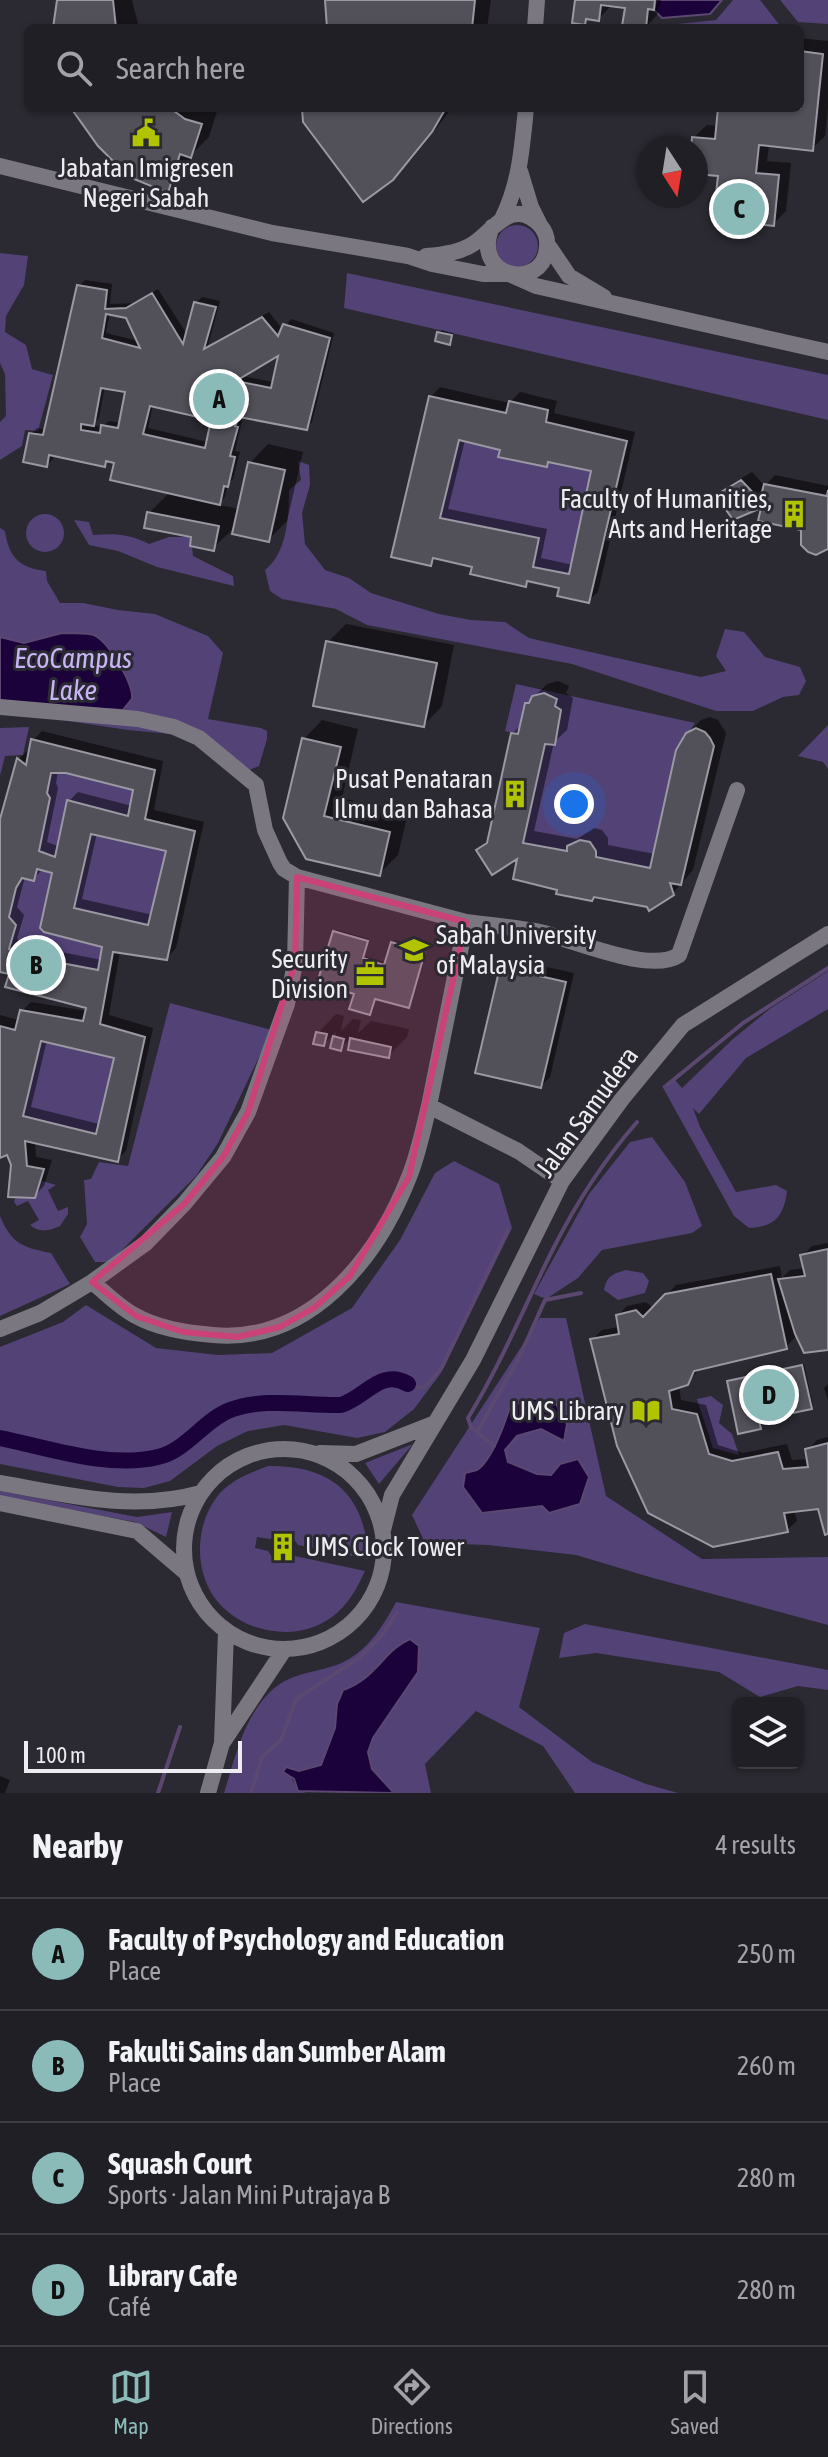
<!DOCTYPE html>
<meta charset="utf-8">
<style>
:root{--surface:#201f25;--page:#2d2c32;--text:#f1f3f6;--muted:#a2a2a7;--line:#3d3d42;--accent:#8bbbb9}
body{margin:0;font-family:"Asap Condensed",sans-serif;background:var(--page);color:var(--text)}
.controls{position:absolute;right:24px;bottom:24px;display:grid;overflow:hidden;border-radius:12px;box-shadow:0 2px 6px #0004}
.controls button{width:72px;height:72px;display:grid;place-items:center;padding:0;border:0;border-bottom:2px solid var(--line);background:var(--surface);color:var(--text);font:40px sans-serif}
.compass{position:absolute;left:636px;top:136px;width:72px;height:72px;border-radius:50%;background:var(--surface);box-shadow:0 2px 6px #0004;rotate:168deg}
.scale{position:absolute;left:24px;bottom:20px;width:218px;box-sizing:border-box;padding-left:8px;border:4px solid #edecf1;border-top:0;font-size:22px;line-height:28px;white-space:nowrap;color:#edecf1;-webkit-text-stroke:6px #2b2931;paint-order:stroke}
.you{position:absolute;left:574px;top:804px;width:28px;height:28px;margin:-20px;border:6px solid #fff;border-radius:50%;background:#1a73e8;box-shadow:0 0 0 12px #1a73e833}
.badge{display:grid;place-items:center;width:52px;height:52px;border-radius:50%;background:var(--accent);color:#111;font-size:26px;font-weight:700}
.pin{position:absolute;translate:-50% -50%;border:4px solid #fff;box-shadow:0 2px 8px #0006}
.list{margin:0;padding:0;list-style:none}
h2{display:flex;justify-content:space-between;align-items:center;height:104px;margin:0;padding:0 32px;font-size:34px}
h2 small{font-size:26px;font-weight:400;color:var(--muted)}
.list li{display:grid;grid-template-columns:52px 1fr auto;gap:24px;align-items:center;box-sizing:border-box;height:112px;padding:0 32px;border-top:2px solid var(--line)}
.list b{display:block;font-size:30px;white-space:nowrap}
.list p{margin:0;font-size:26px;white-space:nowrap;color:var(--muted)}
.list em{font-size:26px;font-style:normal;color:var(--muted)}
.icon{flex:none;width:44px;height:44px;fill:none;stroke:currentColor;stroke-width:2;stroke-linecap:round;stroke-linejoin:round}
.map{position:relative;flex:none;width:828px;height:1793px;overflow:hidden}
.search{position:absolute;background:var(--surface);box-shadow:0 2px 6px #0004;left:24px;right:24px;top:24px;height:88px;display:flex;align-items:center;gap:20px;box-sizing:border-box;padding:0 28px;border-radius:12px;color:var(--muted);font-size:30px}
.sheet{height:552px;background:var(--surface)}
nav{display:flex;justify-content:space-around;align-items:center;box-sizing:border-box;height:112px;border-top:2px solid var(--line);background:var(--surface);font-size:22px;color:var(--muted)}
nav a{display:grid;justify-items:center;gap:4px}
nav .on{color:var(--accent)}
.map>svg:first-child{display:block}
.green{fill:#524276;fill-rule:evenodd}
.water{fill:#1b023a;stroke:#5a4871;stroke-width:2}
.shadow{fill:#0007;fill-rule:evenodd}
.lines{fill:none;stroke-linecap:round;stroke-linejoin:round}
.stream{stroke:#5a4871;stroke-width:4}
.canal{stroke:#1b023a;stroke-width:16}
.building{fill:#525059;stroke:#9a98a2;stroke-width:2;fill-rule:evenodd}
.minor{stroke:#7a7781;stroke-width:16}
.marked{fill:#cb4279;fill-opacity:0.2;stroke:#cb4279;stroke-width:6;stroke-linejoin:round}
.labels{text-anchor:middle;stroke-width:6;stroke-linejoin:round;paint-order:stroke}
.poi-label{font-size:26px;fill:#edecf1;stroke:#2b2931;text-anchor:end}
.street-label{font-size:26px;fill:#edecf1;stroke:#2b2931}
.water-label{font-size:28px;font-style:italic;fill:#c7b5f6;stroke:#2b2931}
</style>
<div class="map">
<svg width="828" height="1793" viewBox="0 0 828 1793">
<rect width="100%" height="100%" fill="#2b2931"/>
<path class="green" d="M733,0H760L782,28H667L668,25L716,20Z
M780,0H828V24L798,22Z
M496 246a21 21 0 1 1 42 0a21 21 0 1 1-42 0Z
M0,253L28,256L24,285L6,316L5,332L26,345L32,369L53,375L38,431L25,430L22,446L0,460V422L6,416L5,374L0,363Z
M347,273L828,375V420L344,308Z
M459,440L500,450L499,457L546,467L548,462L591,471L569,574L533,567L440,518Z
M298,461L309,465L310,485L302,513L305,544L325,570L349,578L371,593L439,614L471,620L505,622L529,638L701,677L726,671L716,656L725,629L744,632L765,657L800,667L806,681L799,695L783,697L753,711H716L572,664L367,625L336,609L282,599L270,591L265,570C287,553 289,516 289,490L301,480Z
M26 533a19 19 0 1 1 38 0a19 19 0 1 1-38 0Z
M74,520L89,522L93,535C114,533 131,534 149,544L169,537H191L193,556L233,576L234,586L157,567L118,551L89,545Z
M0,528L5,531C9,558 20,568 46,571L47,581L60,603H83L118,610L155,614L208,636L223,653L208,719L261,728L267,731V739L259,766L244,772L181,735L128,730L21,714L123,710L132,699L119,662L98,637L24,643L0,637Z
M516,684L695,723L676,750L650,868L596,857V851L590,842L580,840L567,846V851L523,843L545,744H555L561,711L555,706L557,699L544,693L532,696L529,703H525L518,734L505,731Z
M828,725V769L823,762L798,756Z
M29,727L23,755L5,756L0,776V728Z
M51,773H66L133,790L128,816L67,800L55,857L39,851L50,798L47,793Z
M91,834L166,851L148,925L74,908Z
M37,869L52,873L41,928L102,947L98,970L20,955L9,949L16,925L9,917L16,888L22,878L33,881Z
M828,971V1009L746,1058L699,1114L693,1108L700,1127L736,1192L776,1185L787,1191C784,1216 775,1227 749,1228L734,1216L662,1086L674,1079L682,1088L733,1039L771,1008Z
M170,1003L272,1030L218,1143L196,1176L110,1262H95L80,1237L87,1224L84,1180L91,1179L99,1162L128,1166Z
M41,1041L114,1058L96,1134L23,1116Z
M652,1137L685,1182L702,1226L692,1233L602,1250L578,1278L546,1299L534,1294L589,1194L630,1142Z
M454,1161L499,1184L512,1228L441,1373L414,1409L385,1432L357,1438L284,1425L248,1431L217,1446L170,1481L144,1488L118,1487L0,1464V1347L63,1322L86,1305L156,1348L218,1355L272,1353L352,1308L400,1240L435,1173Z
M42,1181L56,1185L48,1190L58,1211L68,1207V1214L60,1226C49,1231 40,1233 30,1225L39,1220L28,1201L17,1206L14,1202L16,1195L35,1198Z
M0,1216C12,1244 22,1247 51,1253L70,1284L0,1316Z
M626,1270L643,1273L649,1281L645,1293L618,1300L604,1290C607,1276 612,1274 626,1270Z
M540,1318H566L606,1496L702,1559L828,1557V1625L653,1578L576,1555L488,1545L425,1543L412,1515ZM510,1407L563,1441L541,1429L517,1436L505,1451L508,1463L538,1474L551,1475L560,1464L542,1506L509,1510L465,1473C465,1473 477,1470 477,1470C493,1460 505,1423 510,1407Z
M711,1396L723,1405L719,1423L732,1434L739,1455L713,1448L697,1399Z
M413,1444L379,1484L365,1463Z
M268,1466C331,1465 366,1494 368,1559L298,1545L291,1535L280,1533L270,1539L257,1537L255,1548L268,1551L274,1560L285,1563L295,1556L365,1571C358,1586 351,1600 338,1612C303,1645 241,1635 214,1597C193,1566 196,1521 220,1493C233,1479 250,1473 268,1466Z
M0,1491L137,1517L172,1512L166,1537L135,1522L0,1497Z
M396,1602L540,1628L519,1707L592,1762L646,1784L678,1793H575L543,1746L476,1711L425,1764L431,1793H394L372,1769L368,1752L401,1643L337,1704L335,1728L321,1765L299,1771L286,1767L298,1791L307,1793H224C235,1758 243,1719 270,1692C295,1668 325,1674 349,1659C370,1647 385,1623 396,1602Z
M585,1624L828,1670V1690L798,1686L760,1697L719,1672L596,1653L559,1658L564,1633Z"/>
<path class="water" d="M656,0H722L710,14L662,18L654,10Z
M62,633C72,634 85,632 94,635C108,641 134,684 132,699L123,710L0,703V637L24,643Z
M530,1398L555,1402L567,1424L564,1441L541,1429L517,1436L505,1450L508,1462L537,1474L551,1475L560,1464L578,1459L589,1477L580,1504L549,1513L542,1506L482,1513L463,1487L465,1473C465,1473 477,1470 477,1470C492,1460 505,1423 510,1407Z
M410,1639L419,1646L418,1672L373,1738L368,1752L372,1769L394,1793L298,1791L294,1779L283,1772L286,1767L299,1771L321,1765L335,1728L337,1704L343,1690C376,1679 384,1650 410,1639Z"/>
<path class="shadow" d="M60,0H132L139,28H55Z
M327,0H491L487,28H329Z
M577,0H661L657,15L645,28L627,7L611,6L598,19L590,17L584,23Z
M800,38L828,41V108L825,136L812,149L769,145L767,161L791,163L786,211L773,224L720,174L696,172L694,137L707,125L718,126L720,108H800Z
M74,108H218L209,137L192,154L186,172L168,191Z
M304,108H452L412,159L392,178Z
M85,280L112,284L110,304L133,303L158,289L188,336L196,303L202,297L220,301L208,346L269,312L283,330L291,319L334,333L312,422L306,428L242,415L239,420L242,421L235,451L240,452L233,479L228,484L225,497L218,505L240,509L250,463L268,444L303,452L287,521L268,540L236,526L213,548L194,536L149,513L170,492L116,461L109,459L104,465L53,454V459L47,465L31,434L37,428L46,430L79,286ZM110,313L127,317L139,341L106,333ZM281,352L274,382L241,376ZM105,386L127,390L121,423L109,421L102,427L92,425L99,418ZM153,405L213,418L208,442L148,428Z
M442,330L453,333L449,342L439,333Z
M440,387L509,403L520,392L557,401L554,413L635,432L598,592L588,601L561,586L530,579L525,584L474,566L438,557L431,564V397ZM465,440L503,448L546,465L551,460L594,469L573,565L541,558L547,529L448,509Z
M752,472L765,486L775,475L828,486V546L764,504L718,496L728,486Z
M346,624L454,645L442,706L424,725L328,642Z
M558,681L569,686L566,693L573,698L567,730L554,742L534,831L577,839L594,828L602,830L608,838V845L655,854L688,734L701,720L710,717L718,720L726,733L693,870L673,893L648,905L559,888L520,854L479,850L490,839L512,734L522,724L527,704L547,684Z
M322,720L358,729L342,798L408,813L398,855L379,874L307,857L304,739Z
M42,731L163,761L154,810L204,822L176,948L167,958L120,951L109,1015L153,1028L126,1151L117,1160L35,1141L36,1157L52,1160L44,1186L34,1196L8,1152L0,1156V1015L19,1020L22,1011L31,1002L87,1011L88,1007L0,970V826L19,759L28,750L31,753L33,740ZM58,771L135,788L132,806L78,792L69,801L60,847L47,842L58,788L56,783ZM97,833L168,849L153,915L82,899ZM43,869L54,872L45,930L105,945L102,960L30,946L17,939L24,915L17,907L25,877L33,879ZM47,1040L117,1057L99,1124L31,1107Z
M337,930L369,939L364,956L387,963L395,940L427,950L408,1006L376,997L369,1012L356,992L335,932Z
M511,959L574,973L550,1077L541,1086L502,968Z
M336,1014L344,1016L341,1031L353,1019L361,1020L358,1033L371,1021L409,1029L407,1037L388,1056L350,1048L353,1036L340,1048L333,1047L336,1032L324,1044L318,1033Z
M828,1243V1348L797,1335L786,1347L700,1368L687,1384L679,1386L681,1400L706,1405L718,1445L743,1453L787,1444L792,1460L809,1459L808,1450L817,1440L828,1437V1532L820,1506L794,1510L797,1521L787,1530L714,1545L593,1339L602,1330L620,1327L618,1315L627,1306L646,1302L654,1309L676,1285L780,1266L782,1278L790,1270L805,1268L803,1256L812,1246Z
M804,1364L813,1405L761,1418L762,1425L760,1427L729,1382Z
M828,1384V1400L824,1388Z
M284,1542L288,1543L285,1550L281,1549Z
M0,1776L10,1780L5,1793H0Z"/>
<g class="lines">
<path class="stream" d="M667,1085L743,1023L828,968
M408,1384L419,1388L425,1387L442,1367L508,1230
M477,1432L519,1358L545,1300L581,1293
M494,1446L471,1427L468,1418C501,1364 524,1307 552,1251C575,1205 603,1161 637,1122
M158,1793L180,1727
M251,1793L262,1757L281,1740L296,1699L359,1658L382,1635L397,1613"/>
<path class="canal" d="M0,1438C50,1448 108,1469 158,1457C186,1451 204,1420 230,1410C264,1397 306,1406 341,1405C366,1397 381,1368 408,1384"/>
</g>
<path class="building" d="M57,0H113L116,28H53Z
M325,0H475L472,28H327Z
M575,0H655L654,10L648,9L646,28L622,26L625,8L601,5L599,21L586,19L585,25L572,23Z
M800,51L823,54L813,151L759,145L756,173L779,175L774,226L713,220L718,176L696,174V148H691L692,137L715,139L718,108H800Z
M71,108H170L185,119L202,124L191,158L180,154L168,193L129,177L98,146Z
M302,108H446L432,132L393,180L363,202L303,122Z
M77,285L107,290L105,309L126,308L152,293L183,344L194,302L216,307L204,349L262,317L278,336L283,324L330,338L307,430L239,417L235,426L238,427L230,456L235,457L228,487L224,486L220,505L110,480L114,463L106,461L105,467L49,455L47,467L23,462L29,433L43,435ZM106,314L126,318L140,348L102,338ZM278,356L271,388L236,381ZM101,388L125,392L118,428L101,425L100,433L81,430V424L94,426ZM150,406L211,420L205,448L143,434Z
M437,332L452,335L450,345L435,341Z
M429,396L506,413L509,401L548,410L546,422L627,441L589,603L557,596L559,588L527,581L526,587L470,574L472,567L433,558L431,566L391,557ZM459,440L500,450L498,457L547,467L548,462L591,471L569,574L533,567L539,538L440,518Z
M248,462L285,470L269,542L232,534Z
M741,480L760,500L764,484L827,496L828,490V549L816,555L808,552L801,545V530L758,521L761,508L733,520L716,495Z
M147,512L219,526L214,551L190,546L191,537L144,528Z
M326,641L437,663L424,727L313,706Z
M544,693L557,699L555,706L561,710L555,745L545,744L523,843L567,851V846L580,840L590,842L596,851V857L650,868L676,750L686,733L696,728L705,732L710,738L714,746L681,885L670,883L674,895L649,911L647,907L594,897L592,901L556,894L557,890L513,879L517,859L492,875L476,850L487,843L511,733L518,734L525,703H529L532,696Z
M302,738L341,747L324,816L390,832L380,876L306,859L283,818Z
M31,739L155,770L145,819L195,831L167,960L113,952L100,1024L145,1037L118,1162L25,1141L27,1166L44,1169L35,1198L8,1197L11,1165L7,1155L0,1158V1026L15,1030L20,1010L83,1021L86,1008L5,987L9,974L0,972V819L17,758L26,765ZM51,773H66L133,790L128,816L67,800L55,857L39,851L50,798L47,793ZM91,834L166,851L148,925L74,908ZM37,869L52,873L40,928L44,932L102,947L98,970L20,955L9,949L16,925L9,917L16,888L22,878L34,881ZM41,1041L114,1058L96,1134L23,1116Z
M333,931L368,941L363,958L384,965L391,942L425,952L409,1008L375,999L370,1015L349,1009L354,994L317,983Z
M500,967L566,982L541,1088L475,1073Z
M316,1032L327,1034L324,1046L313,1044Z
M333,1036L344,1039L341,1051L330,1048Z
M350,1038L391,1047L389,1058L348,1050Z
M828,1249V1350L804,1353L795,1334L778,1279L805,1276L800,1255Z
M771,1274L787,1349L694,1371L688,1385L669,1391L672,1409L697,1414L709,1454L732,1461L778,1452L783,1469L808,1467L805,1449L828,1443V1534L825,1535L818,1509L784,1513L788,1532L713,1547L648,1513L617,1446L590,1339L619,1334L616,1315L636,1310L643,1317L665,1294Z
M802,1365L812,1409L759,1420L761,1429L738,1434L727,1381Z"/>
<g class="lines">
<path class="minor" d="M535,28L537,0
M0,166L272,233L408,256L432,264L483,274H509L536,286L828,352
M520,171L531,207L539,223
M502,219C520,183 522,147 526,108
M548,245L569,276L604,297
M426,256C442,255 459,253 473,244C493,231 513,196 540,225C545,231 548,239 547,247C544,292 470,279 492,227
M0,707L138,719L174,727L199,738L256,785L265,830L280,863L284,869L297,877L295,963L287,1004L248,1112L223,1157L184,1204L146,1243L92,1282
M297,877L466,922L429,1106
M466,922C489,925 512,927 535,931C571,938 649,975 679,955L737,790
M0,1329L40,1313L92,1282C106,1293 120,1308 136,1316C159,1329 188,1333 213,1335C309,1344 377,1259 409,1177C418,1155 423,1130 429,1106L518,1151L562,1181
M184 1549a100 100 0 1 1 200 0a100 100 0 1 1-200 0Z
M320,1453L356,1454L433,1424
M0,1483C68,1495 133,1512 201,1493
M0,1503L137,1531L185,1572
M383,1530L392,1495L473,1360L562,1181L622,1099L683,1025L828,934
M223,1742L284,1650
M208,1793L222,1743L226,1632"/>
</g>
<path class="marked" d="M297,877L466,922L409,1177L350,1276L314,1308L280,1327L237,1337L183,1332L136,1316L92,1282L184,1204L223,1157L248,1112L295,963Z"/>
<defs>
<symbol id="civic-bare" viewBox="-9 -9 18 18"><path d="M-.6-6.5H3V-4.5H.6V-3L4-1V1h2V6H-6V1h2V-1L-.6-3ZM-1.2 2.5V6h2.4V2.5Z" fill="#b0c500" stroke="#2b2931" stroke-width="2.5" paint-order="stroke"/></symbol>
<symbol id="building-bare" viewBox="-9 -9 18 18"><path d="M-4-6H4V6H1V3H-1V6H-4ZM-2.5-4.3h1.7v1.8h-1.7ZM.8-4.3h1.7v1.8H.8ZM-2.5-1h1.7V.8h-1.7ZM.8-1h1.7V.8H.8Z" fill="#b0c500" stroke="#2b2931" stroke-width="2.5" paint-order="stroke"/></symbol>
<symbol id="university-bare" viewBox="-9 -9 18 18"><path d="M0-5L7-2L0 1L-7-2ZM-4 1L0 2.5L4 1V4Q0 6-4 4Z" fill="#b0c500" stroke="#2b2931" stroke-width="2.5" paint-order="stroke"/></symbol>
<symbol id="office-bare" viewBox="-9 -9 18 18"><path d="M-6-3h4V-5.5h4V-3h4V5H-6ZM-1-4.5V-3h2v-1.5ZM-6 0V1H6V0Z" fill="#b0c500" stroke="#2b2931" stroke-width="2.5" paint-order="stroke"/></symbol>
<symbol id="library-bare" viewBox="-9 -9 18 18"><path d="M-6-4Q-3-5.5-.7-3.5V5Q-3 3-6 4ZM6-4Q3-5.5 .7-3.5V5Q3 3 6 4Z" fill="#b0c500" stroke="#2b2931" stroke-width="2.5" paint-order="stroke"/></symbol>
</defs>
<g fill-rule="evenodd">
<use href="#civic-bare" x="126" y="113" width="40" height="40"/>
<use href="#building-bare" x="774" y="494" width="40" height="40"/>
<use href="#building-bare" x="495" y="774" width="40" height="40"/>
<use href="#university-bare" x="394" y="930" width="40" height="40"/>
<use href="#office-bare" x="350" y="954" width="40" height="40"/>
<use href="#library-bare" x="626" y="1391" width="40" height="40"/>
<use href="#building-bare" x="263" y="1527" width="40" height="40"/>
</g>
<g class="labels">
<g class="poi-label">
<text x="146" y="177" text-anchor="middle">Jabatan Imigresen<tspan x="146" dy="30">Negeri Sabah</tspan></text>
<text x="772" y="508">Faculty of Humanities,<tspan x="772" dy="30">Arts and Heritage</tspan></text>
<text x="493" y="788">Pusat Penataran<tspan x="493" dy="30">Ilmu dan Bahasa</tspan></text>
<text x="436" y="944" text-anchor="start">Sabah University<tspan x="436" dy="30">of Malaysia</tspan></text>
<text x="348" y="968">Security<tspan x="348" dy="30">Division</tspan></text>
<text x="624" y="1420">UMS Library</text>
<text x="305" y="1556" text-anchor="start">UMS Clock Tower</text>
</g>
<g class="street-label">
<text transform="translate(587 1112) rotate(-54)" y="9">Jalan Samudera</text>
</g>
<g class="water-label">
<text x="73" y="668">EcoCampus<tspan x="73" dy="32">Lake</tspan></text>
</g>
</g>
</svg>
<div class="controls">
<button><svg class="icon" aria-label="layers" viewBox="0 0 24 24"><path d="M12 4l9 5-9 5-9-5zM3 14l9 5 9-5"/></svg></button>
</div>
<svg class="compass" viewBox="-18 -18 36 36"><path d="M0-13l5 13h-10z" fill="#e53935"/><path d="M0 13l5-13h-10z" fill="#a2a2a7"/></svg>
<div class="scale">100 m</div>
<div class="you"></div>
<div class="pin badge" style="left:219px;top:399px">A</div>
<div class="pin badge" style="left:36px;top:965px">B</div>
<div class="pin badge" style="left:739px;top:209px">C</div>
<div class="pin badge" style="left:769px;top:1395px">D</div>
<div class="search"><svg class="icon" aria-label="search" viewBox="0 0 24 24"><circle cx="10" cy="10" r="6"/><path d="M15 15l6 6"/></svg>Search here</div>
</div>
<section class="sheet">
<h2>Nearby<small>4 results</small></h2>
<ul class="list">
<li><span class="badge">A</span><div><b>Faculty of Psychology and Education</b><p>Place</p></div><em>250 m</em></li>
<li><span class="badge">B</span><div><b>Fakulti Sains dan Sumber Alam</b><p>Place</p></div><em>260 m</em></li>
<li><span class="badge">C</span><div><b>Squash Court</b><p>Sports · Jalan Mini Putrajaya B</p></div><em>280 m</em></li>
<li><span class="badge">D</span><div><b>Library Cafe</b><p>Café</p></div><em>280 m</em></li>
</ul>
</section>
<nav>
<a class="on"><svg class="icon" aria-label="map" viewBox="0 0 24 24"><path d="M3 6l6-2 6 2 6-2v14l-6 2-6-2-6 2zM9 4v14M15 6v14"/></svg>Map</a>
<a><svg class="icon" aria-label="directions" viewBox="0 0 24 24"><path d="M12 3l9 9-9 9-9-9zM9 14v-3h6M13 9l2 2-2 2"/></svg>Directions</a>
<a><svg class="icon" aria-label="saved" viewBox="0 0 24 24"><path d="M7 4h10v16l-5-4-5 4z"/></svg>Saved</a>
</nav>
